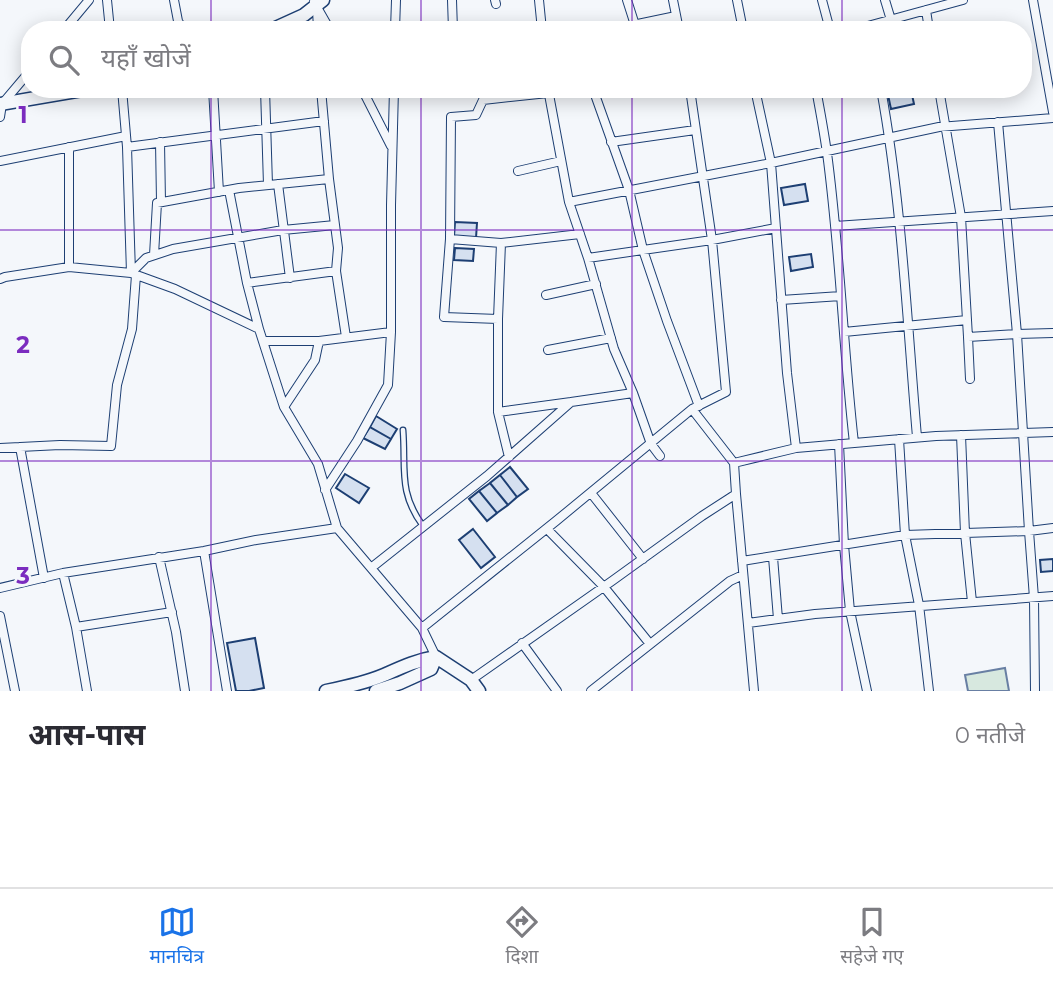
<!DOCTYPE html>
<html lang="hi">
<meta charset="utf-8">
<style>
:root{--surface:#fff;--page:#f7f7f7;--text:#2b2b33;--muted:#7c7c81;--line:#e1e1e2;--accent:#1a73e8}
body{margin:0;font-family:Montserrat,"Noto Sans Devanagari",sans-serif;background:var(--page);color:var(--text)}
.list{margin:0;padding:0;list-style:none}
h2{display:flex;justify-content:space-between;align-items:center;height:91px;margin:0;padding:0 28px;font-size:30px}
h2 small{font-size:23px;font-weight:400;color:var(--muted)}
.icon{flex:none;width:38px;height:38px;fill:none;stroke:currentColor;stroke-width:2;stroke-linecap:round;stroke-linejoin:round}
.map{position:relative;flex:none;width:1053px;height:691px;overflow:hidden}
.search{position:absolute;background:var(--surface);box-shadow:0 4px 18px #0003;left:21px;right:21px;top:21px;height:77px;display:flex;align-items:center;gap:18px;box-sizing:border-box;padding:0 24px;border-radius:28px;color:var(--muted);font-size:26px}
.sheet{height:196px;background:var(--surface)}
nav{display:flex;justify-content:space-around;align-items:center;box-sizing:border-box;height:98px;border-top:2px solid var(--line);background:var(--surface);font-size:19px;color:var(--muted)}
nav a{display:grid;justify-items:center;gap:4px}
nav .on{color:var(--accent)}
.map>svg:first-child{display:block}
.green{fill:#d7e8df;stroke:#687fa3;stroke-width:2}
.building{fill:#d5e0f0;stroke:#1d3f73;stroke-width:2}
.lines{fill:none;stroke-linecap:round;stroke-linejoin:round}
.lane-casing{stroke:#1d3f73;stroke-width:7}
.street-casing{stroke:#1d3f73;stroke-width:10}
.secondary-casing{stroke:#1d3f73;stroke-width:15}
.lane{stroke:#f4f7fb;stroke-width:4.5}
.street{stroke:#f4f7fb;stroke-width:8}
.secondary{stroke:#f4f7fb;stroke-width:12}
.grid{fill:none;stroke:#7b2cbf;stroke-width:2;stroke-opacity:0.55}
.grid-label{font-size:23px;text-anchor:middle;font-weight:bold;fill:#7b2cbf;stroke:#f4f7fb;stroke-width:5;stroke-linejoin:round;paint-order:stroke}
</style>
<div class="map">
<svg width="1053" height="691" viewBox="0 0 1053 691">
<rect width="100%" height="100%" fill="#f4f7fb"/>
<path class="green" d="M1005,668L1009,691H968L965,675Z"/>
<path class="building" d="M911,90L914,104L891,109L888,95Z
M805,184L808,201L784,205L781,188Z
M455,222L477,223L476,238L454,236Z
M455,248L474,249L473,261L454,260Z
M811,254L813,267L791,271L789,257Z
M376,416L397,429L391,439L370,427Z
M370,427L391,439L385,449L363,438Z
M510,467L528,489L517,497L500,475Z
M345,474L369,488L359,503L336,488Z
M500,475L517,497L508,505L490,483Z
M490,483L508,505L497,513L479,491Z
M479,491L497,513L487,521L469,499Z
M473,529L495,557L481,568L459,540Z
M1053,559V571L1041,572L1040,560Z
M255,638L264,688L249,691H236L227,643Z"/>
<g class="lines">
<defs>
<path id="lane" d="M403,430C406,469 398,492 423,526"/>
<path id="street" d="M107,0L110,30
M174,0L178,21L183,30
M452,0L453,30
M495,0L496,4
M539,0L542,30
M627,0L635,25
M673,0L679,30
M737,0L743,30
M822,0L830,30
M885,0L891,20
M1033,0L1053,112
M314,2L330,30
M317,9L318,30
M926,10L929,30
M64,30L89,0
M395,30L396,0
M609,30L676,16
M853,30L963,0
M122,89L127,147L324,121
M213,89L219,192
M265,89L268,185
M321,89L329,179L338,248L336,271L346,337
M362,89L391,146
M593,89L629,190L643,250L667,321L699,406
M690,89L712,240L726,392L692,409
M755,89L771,163L939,127L1053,118
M816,89C820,110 824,132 827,153C840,249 843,346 854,443
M881,89C902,204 907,321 917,437
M939,89L961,217L967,320
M0,117L2,104L30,71
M160,142L161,202
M611,142L695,130
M127,147L131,273
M0,161L126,136
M518,171L561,161
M278,184L290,278
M229,190L247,283L259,329
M569,202L588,258L712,240L776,228
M835,226L1053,211
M450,239L444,317L498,319
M501,243L580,234
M154,255L157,203L239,188L329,179
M588,258L614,349L633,393
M69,267V147
M131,273L146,258L173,249L283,230L335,225
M0,279L5,277L69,267L131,273L175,289L259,329L284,407
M247,283L336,271
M546,295L596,284
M781,300L841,296
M844,332L967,320L968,337L1017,334L998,122
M968,337L970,379
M263,341H319
M548,350L611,338
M498,412V319L501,243L450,239L451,117L476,115L483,100L548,93
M961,435L965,533L972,602
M899,439L905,535L919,605L929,691
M839,444L844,545L850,611L867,691
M20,447L44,578
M0,448L60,445L111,446L117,385L132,329L136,275
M796,448L936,436L1053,432
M509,457L498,412L571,402
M325,490L357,441L388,385L391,332
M591,493L643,559
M736,494L754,691
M547,529L604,587L650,644
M204,551L227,691
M159,557L176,632L185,691
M773,557L778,619
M742,561L905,535L1029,531L1017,334L1053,333
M371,568L337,528L318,464L284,407L315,360L319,341L391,332V205L394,89
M63,573L76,627L87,691
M0,588L63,573L204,551L256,540L337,528
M0,616L15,691
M748,623L815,614L1053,596
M76,627L172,612
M422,628L371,568L487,476L571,402L633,393L651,444L660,456
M522,643L557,691
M436,657L422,628L556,521L692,409L734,463
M471,680L612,581L702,516L736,494L734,463L796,448L787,373L771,163L569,202L548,89
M591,691L730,581L743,575
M1035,691L1034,598L1029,531L1053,528"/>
<path id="secondary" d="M271,30L304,15L323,0
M0,104L88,89
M326,691C346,687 365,683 384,675C402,667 417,660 436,657L471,680L479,691
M376,691L400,683L431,669L436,657"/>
</defs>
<use href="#lane" class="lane-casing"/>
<use href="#street" class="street-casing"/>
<use href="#secondary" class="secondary-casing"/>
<use href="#lane" class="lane"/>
<use href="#street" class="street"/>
<use href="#secondary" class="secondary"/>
</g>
<path class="grid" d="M211,0V30M421,0V30M632,0V30M842,0V30M211,89V691M421,89V691M632,89V691M842,89V691M0,230H1053M0,461H1053"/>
<g class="grid-label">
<text x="23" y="123">1</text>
<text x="23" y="353">2</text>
<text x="23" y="584">3</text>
</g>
</svg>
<div class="search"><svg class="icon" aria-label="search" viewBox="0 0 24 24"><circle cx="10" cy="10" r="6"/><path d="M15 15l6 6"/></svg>यहाँ खोजें</div>
</div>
<section class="sheet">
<h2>आस-पास<small>0 नतीजे</small></h2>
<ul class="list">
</ul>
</section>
<nav>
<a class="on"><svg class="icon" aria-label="map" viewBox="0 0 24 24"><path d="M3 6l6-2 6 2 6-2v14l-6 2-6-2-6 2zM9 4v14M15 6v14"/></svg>मानचित्र</a>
<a><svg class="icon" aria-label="directions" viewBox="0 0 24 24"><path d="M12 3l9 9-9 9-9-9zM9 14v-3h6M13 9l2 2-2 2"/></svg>दिशा</a>
<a><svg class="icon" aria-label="saved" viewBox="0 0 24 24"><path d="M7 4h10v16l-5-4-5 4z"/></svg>सहेजे गए</a>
</nav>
